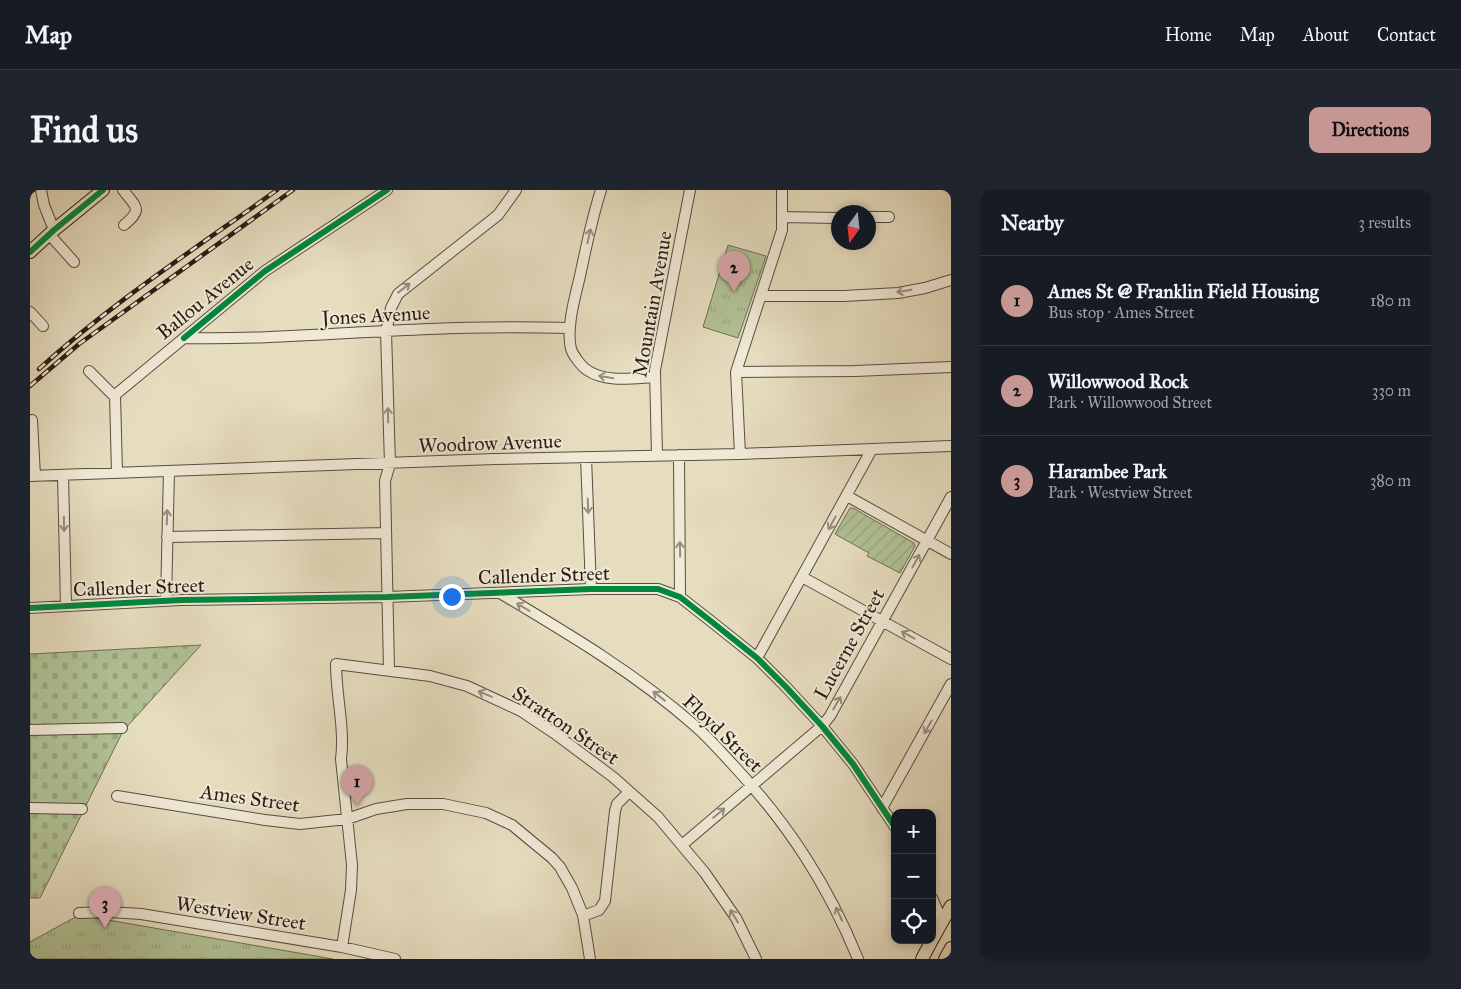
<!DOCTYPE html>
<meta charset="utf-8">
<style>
:root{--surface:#171b24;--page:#20242c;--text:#f1f3f6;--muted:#9ea1a6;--line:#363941;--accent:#c59692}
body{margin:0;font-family:"IM FELL Great Primer",serif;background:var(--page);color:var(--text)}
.controls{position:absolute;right:15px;bottom:15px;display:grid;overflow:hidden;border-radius:10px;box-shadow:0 2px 8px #0003}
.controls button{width:45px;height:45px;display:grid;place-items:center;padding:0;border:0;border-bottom:1px solid var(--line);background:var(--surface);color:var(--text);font:25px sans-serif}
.compass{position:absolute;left:801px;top:15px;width:45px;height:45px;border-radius:50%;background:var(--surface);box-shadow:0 2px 8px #0003;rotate:195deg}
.you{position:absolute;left:421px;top:406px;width:18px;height:18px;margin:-12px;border:4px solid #fff;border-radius:50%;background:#1a73e8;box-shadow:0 0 0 8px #1a73e833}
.badge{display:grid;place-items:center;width:32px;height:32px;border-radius:50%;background:var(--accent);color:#111;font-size:16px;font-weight:700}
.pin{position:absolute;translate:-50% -41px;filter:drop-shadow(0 1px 2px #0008)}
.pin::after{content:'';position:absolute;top:26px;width:18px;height:15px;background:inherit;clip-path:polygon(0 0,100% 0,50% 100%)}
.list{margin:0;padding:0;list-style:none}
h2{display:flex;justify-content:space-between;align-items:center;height:65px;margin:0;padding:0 20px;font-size:21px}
h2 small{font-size:16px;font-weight:400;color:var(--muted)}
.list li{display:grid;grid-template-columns:32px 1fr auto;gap:15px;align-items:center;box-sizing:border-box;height:90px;padding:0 20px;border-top:1px solid var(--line)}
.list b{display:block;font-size:19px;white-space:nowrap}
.list p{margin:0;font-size:16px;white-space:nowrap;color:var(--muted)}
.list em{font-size:16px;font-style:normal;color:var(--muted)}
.icon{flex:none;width:28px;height:28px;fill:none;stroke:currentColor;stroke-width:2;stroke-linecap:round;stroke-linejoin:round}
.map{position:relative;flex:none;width:921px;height:769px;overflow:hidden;border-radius:10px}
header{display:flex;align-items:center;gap:30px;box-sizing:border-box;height:70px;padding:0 25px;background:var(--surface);border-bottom:1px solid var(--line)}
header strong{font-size:24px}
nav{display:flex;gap:28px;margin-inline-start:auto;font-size:18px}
.intro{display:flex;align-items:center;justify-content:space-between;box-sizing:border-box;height:120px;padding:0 30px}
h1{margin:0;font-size:35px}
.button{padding:12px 22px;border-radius:10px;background:var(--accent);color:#111;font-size:18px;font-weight:700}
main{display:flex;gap:30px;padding:0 30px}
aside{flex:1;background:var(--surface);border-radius:10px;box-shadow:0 2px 8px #0003}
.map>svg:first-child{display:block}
.grass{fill:url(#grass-tufts);stroke:#6e6f56}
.cemetery{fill:url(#cemetery-stones);stroke:#6e6f56}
.garden{fill:url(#garden-furrows);stroke:#6e6f56}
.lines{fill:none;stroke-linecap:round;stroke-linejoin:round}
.minor-casing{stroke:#5a4c40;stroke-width:12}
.major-casing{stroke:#2b1c16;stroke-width:14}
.minor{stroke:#efe9d5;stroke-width:10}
.major{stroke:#e6ddbf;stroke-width:12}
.rail-casing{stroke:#2b1c16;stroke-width:4.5}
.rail{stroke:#efe9d5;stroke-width:2.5;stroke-dasharray:8;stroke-linecap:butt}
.cycleway-casing{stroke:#efe9d5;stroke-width:9}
.cycleway{stroke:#00873e;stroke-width:6}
.oneway{stroke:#978d7f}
.labels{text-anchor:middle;stroke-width:4;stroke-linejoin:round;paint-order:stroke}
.street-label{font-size:20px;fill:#2b1c16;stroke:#efe9d5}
</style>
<header>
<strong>Map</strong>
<nav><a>Home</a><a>Map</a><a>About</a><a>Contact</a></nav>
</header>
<div class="intro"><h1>Find us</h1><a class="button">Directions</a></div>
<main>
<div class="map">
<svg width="921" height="769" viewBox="0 0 921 769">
<defs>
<pattern id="grass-tufts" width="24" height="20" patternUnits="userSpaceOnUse" patternTransform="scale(1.25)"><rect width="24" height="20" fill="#b1c295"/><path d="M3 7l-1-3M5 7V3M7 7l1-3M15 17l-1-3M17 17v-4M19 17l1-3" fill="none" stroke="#98a680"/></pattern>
<pattern id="cemetery-stones" width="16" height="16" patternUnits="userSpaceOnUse" patternTransform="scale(1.25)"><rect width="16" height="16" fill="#b1c295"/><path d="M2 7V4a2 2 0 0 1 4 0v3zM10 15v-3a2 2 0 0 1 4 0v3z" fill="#98a680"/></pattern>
<pattern id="garden-furrows" width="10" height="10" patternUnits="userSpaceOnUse" patternTransform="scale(1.25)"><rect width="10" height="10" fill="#b1c295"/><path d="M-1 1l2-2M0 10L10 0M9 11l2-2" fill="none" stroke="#98a680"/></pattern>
</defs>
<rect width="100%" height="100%" fill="#e6ddbf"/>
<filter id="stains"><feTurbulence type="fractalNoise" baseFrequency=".004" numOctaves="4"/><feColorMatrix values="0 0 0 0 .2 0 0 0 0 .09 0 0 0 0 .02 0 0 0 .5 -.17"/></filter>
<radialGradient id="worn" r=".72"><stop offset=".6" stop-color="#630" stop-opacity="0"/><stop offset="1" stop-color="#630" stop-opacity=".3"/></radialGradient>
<path class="grass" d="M698,55L736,66L708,148L673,137Z
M49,725L303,769H0V752Z"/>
<path class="cemetery" d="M171,455L93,541L10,708H0V464Z"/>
<path class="garden" d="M820,318H823L884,353L885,356L870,383L837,366L839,363L805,344Z"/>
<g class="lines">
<defs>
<path id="minor" d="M11,0L14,15L24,40
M93,0C107,18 113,19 94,35
M571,0C562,28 556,57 550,86C545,107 536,138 541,159C543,165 551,176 557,180C575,193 604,188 625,187
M752,27L808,28
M838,27H859
M19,44L44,72
M731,106H814L868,103L895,98L921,90
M0,122L13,136
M154,148C236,150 318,142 400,139C446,137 493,137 540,138
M59,181L82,204L85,205
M706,182L825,181L921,177
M2,230L5,286
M710,264L706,182L752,40V0
M627,265L625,180L660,0
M649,265L650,407
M556,267L561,399
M87,283L85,205L235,81L357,0
M33,285L36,416
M0,286L465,269L710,264L921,256
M817,306L921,364
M137,347L356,343
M772,387L921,469
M470,403C537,443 605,483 664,535C678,547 691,562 704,576C758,634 798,695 828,769
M136,411L139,281
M0,418L151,410L357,407L561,399H628L650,407L682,432L727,468L756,497L792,536L823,574L865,637
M727,468L842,259
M359,480L355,291L360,274L356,142L361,118L368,104L468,25L486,0
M0,540L92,538
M87,606L235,630L270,634L317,629L346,619L377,614H413L456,623L482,635L522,668L530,677L542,698L553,725L560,769
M0,618L52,619
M852,618L921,494
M652,655L792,536L800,526L921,307
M902,708L912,731
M49,723L80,722L111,724L312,757L365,769
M553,726L569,720L575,711L585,621L587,614L599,602
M312,757L321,700L322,675L311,569C315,538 306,506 306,474L400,486L437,496L491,521L524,543L583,587L628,627L675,683L706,728L726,769"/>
<path id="major" d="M0,62L24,40L73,0
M902,750L921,716
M892,769L902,750
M915,769L921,758"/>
</defs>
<use href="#minor" class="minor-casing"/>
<use href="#major" class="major-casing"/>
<use href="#minor" class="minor"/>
<use href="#major" class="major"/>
<defs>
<path id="rail" d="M9,179C83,112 166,58 247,0
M0,196L49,154L263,0"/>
</defs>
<use href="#rail" class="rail-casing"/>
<use href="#rail" class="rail"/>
<defs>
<path id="cycleway" d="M0,62L24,40L73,0
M154,148L235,81L357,0
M0,418L151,410L357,407L561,399H628L650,407L682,432L727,468L756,497L792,536L823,574L865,637"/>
</defs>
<use href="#cycleway" class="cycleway-casing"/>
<use href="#cycleway" class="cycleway"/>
</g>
<defs><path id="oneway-shaft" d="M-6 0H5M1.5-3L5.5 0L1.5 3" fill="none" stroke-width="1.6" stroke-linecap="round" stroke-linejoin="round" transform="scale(1.25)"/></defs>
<g class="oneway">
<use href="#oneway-shaft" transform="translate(559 46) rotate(-78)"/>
<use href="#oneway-shaft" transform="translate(374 98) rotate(-38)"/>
<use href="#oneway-shaft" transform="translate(874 101) rotate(171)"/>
<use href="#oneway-shaft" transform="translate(576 187) rotate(-170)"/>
<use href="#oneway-shaft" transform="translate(358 225) rotate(-92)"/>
<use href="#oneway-shaft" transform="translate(558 316) rotate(88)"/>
<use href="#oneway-shaft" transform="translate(137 327) rotate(-88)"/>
<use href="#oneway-shaft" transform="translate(802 333) rotate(119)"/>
<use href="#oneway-shaft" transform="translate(34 334) rotate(89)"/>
<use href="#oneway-shaft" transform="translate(650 359) rotate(-91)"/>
<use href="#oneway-shaft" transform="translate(886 371) rotate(-61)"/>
<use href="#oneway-shaft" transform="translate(493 417) rotate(-149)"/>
<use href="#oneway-shaft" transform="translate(878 445) rotate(-151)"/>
<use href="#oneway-shaft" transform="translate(455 504) rotate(-157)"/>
<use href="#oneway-shaft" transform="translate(629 506) rotate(-142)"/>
<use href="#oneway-shaft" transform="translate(807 513) rotate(-60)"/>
<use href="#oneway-shaft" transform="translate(898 537) rotate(119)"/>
<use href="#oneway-shaft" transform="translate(689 623) rotate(-40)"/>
<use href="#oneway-shaft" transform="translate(809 724) rotate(-115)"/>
<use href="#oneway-shaft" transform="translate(704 726) rotate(-122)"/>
</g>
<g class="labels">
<g class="street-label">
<text transform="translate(175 108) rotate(-39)" y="7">Ballou Avenue</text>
<text transform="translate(622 114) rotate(-80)" y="7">Mountain Avenue</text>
<text transform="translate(346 125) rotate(-3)" y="7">Jones Avenue</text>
<text transform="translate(460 253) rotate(-2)" y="7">Woodrow Avenue</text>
<text transform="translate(514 385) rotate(-2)" y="7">Callender Street</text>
<text transform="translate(109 397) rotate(-2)" y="7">Callender Street</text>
<text transform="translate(819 454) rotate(-61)" y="7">Lucerne Street</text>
<text transform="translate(536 535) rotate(34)" y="7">Stratton Street</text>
<text transform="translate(693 543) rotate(44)" y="7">Floyd Street</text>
<text transform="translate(220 608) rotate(8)" y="7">Ames Street</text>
<text transform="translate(211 723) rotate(9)" y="7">Westview Street</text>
</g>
</g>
<rect width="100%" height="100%" filter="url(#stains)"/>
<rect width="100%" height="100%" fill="url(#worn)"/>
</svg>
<div class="controls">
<button>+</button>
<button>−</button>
<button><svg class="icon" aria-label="locate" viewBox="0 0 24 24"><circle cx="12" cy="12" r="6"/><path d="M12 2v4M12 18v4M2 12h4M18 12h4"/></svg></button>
</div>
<svg class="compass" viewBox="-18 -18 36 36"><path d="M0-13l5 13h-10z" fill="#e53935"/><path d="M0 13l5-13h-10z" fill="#9ea1a6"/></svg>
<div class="you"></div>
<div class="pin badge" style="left:327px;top:616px">1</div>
<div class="pin badge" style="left:704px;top:102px">2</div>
<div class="pin badge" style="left:75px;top:738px">3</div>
</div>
<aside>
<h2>Nearby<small>3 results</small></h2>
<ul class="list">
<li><span class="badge">1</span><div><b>Ames St @ Franklin Field Housing</b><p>Bus stop · Ames Street</p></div><em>180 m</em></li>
<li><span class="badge">2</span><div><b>Willowwood Rock</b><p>Park · Willowwood Street</p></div><em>330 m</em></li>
<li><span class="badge">3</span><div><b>Harambee Park</b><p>Park · Westview Street</p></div><em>380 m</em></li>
</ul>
</aside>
</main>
